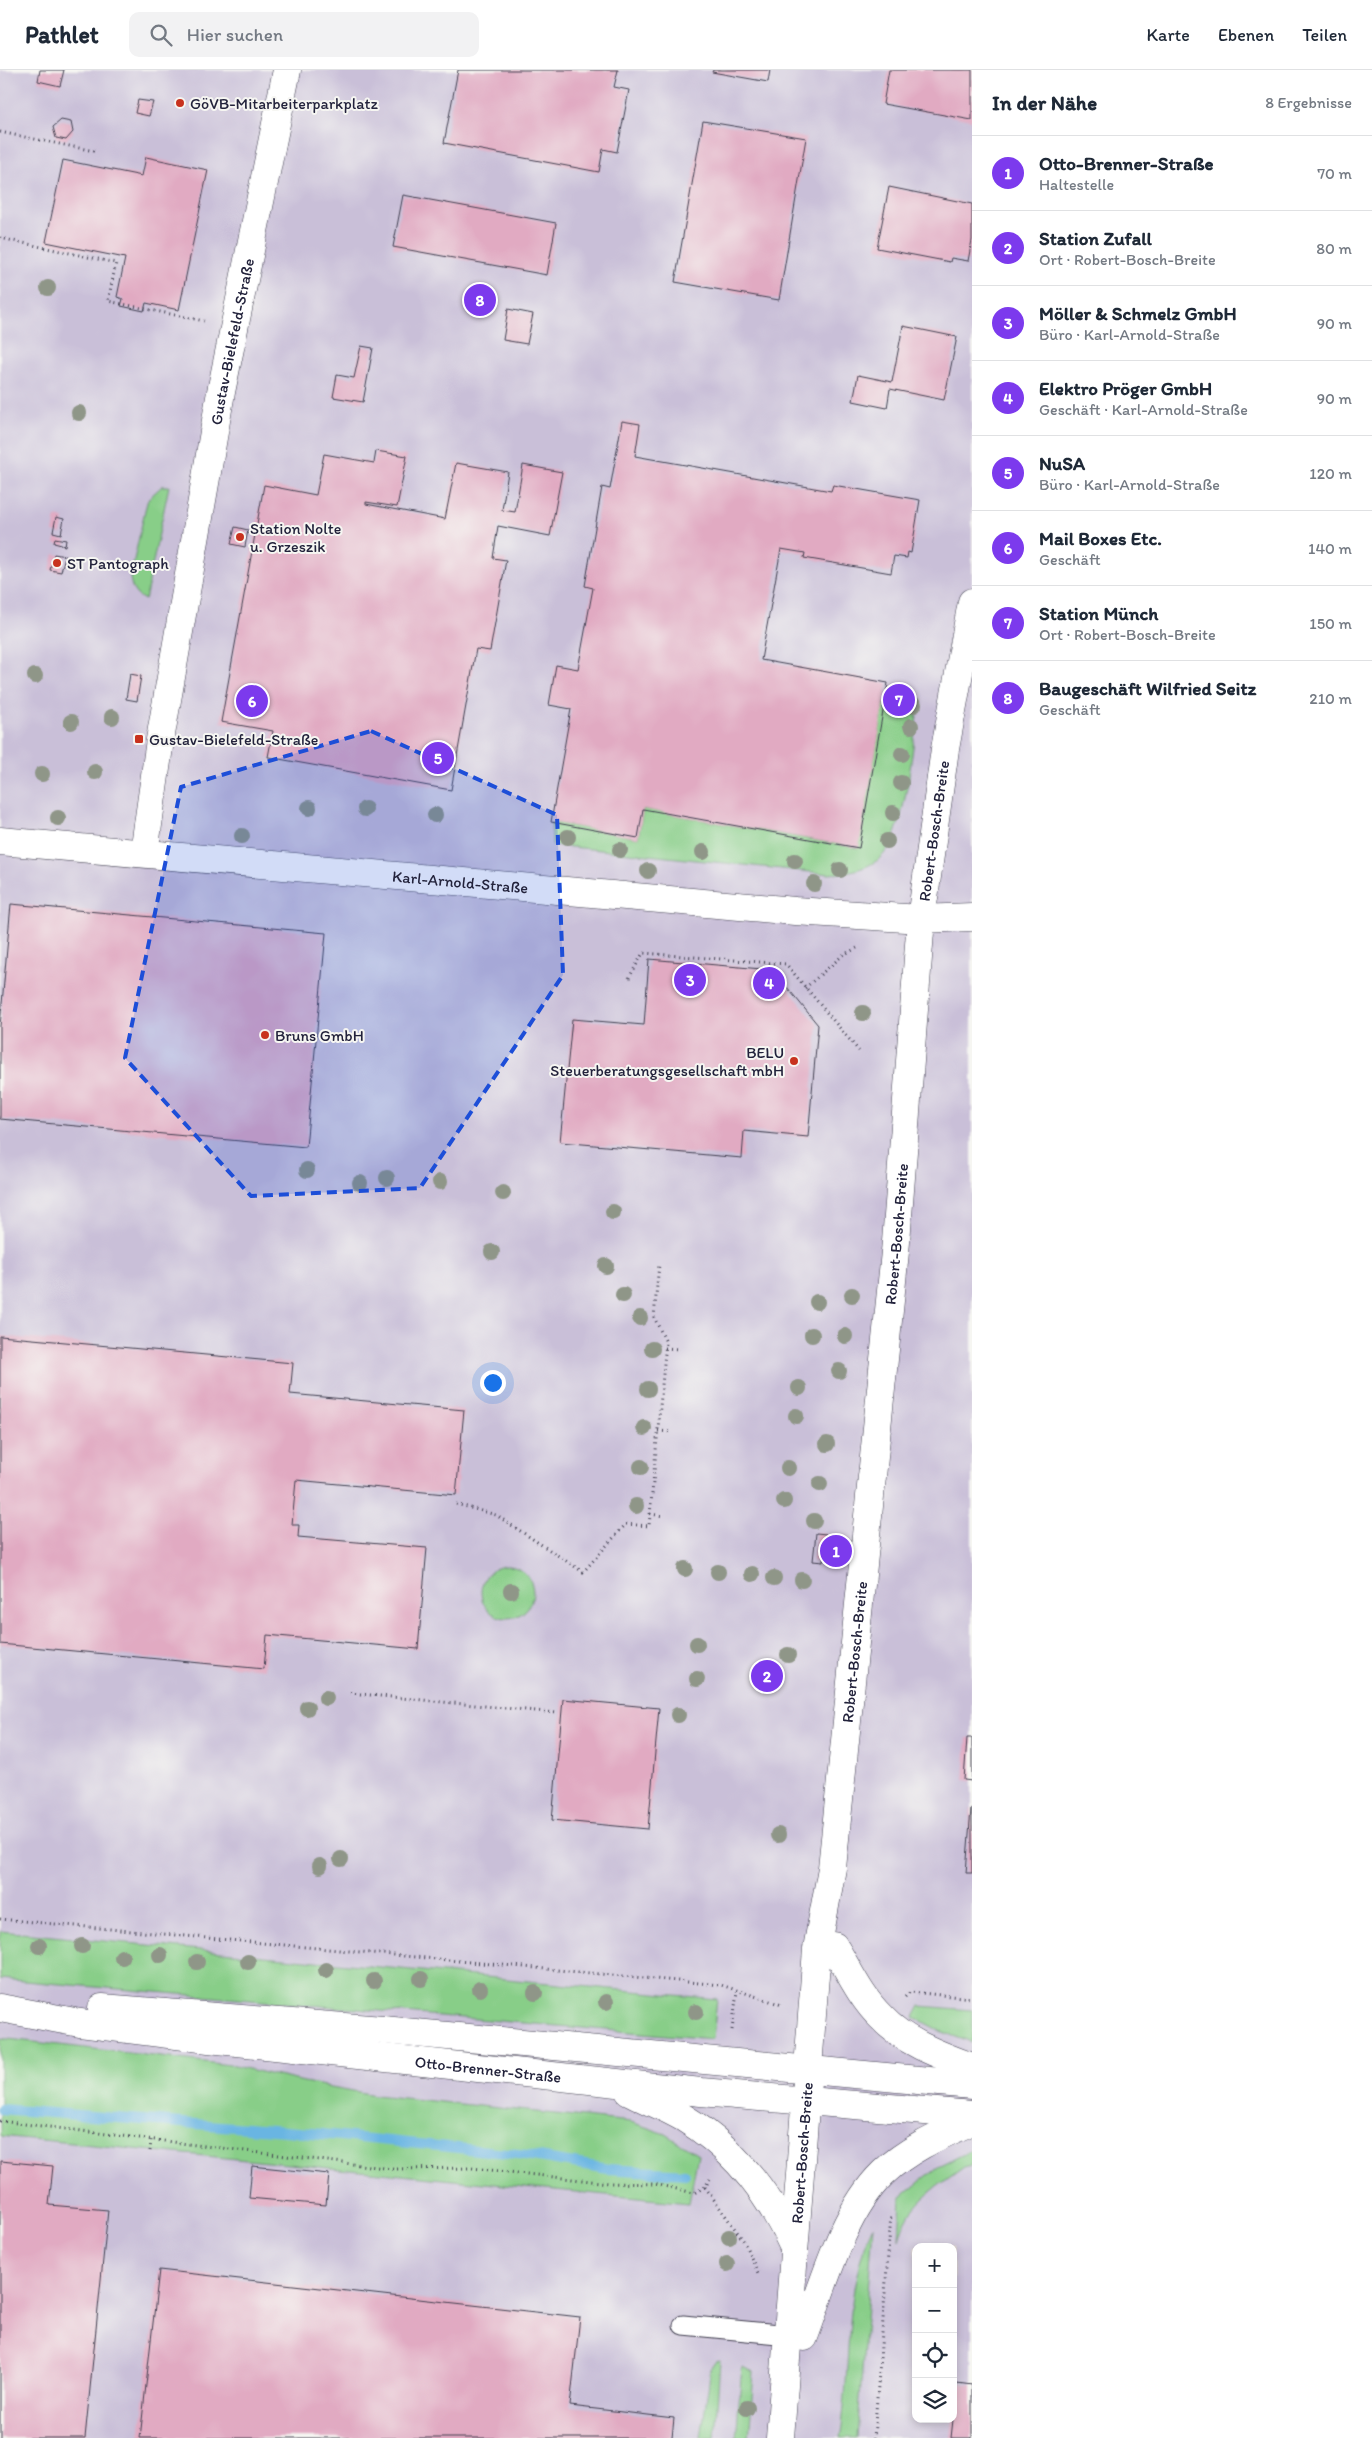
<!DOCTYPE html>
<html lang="de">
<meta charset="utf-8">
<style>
:root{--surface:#fff;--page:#f2f2f3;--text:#1f2937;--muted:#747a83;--line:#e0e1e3;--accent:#7c3aed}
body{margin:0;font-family:Itim,sans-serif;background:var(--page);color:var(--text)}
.controls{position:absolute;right:15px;bottom:15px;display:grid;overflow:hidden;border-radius:10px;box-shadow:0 2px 8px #0003}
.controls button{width:45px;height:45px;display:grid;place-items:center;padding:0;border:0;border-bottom:1px solid var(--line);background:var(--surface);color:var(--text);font:25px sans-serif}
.you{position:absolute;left:492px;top:1312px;width:18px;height:18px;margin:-12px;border:4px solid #fff;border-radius:50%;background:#1a73e8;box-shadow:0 0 0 8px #1a73e833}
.badge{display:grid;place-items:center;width:32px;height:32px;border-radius:50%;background:var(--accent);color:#fff;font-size:16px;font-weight:700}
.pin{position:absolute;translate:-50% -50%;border:2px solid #fff;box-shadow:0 1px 5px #0006}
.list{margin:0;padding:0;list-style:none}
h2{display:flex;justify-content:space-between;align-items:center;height:65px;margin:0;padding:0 20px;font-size:21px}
h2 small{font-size:16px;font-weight:400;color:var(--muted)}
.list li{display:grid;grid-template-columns:32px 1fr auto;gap:15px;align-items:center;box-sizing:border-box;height:75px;padding:0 20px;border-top:1px solid var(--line)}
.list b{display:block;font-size:19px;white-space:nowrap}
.list p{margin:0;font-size:16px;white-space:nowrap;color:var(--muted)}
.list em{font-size:16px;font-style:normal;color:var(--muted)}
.icon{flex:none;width:28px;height:28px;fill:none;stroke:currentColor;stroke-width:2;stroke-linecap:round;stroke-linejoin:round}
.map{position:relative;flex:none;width:972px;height:2368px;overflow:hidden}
header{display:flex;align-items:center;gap:30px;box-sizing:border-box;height:70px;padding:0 25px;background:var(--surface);border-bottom:1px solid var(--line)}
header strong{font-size:24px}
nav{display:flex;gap:28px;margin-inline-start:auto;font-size:18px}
.search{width:350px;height:45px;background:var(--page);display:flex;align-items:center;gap:12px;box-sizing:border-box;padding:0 18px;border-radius:10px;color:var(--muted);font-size:19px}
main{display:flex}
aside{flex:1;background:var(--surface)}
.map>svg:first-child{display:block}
.industrial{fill:#c9bfd8;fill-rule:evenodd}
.green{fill:#88ce88;stroke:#557862}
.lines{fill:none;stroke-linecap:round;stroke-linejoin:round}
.stream{stroke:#69b5e2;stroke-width:10}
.building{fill:#e1aac2}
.service-casing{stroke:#413f50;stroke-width:21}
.minor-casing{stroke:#413f50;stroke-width:29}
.secondary-casing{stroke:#413f50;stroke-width:29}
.path{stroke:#413f50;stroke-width:3;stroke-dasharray:1 4;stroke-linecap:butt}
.service{stroke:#fff;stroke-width:19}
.minor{stroke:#fff;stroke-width:28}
.secondary{stroke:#fff;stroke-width:28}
.tree{fill:#8f9688}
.marked{fill:#1d4ed8;fill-opacity:0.2;stroke:#1d4ed8;stroke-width:4;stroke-dasharray:10 6;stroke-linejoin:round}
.poi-dot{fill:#c8321e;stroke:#f6f6f2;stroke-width:2}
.labels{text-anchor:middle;stroke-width:4;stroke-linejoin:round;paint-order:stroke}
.poi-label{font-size:16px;fill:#22223b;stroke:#f6f6f2;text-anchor:start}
.street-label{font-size:16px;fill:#22223b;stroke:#f6f6f2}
</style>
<header>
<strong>Pathlet</strong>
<div class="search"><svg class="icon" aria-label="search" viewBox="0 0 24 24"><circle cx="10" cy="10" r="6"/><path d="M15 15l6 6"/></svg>Hier suchen</div>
<nav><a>Karte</a><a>Ebenen</a><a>Teilen</a></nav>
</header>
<main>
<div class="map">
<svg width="972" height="2368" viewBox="0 0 972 2368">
<rect width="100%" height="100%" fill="#f6f6f2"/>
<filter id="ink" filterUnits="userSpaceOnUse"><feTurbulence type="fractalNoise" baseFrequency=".02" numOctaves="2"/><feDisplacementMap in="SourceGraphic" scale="10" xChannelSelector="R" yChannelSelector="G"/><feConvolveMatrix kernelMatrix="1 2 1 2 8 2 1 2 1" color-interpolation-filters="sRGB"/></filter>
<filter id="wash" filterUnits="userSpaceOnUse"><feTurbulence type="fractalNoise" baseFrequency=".0096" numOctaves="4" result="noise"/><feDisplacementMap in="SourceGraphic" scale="20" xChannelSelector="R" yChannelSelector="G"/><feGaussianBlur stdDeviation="1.12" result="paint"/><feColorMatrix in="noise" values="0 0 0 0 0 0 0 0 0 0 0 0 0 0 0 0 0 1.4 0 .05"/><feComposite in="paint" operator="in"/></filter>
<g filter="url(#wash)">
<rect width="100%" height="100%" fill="#eee5ca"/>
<path class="industrial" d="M0,0H972V2368H0ZM916,2177H953V2349H916Z"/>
<path class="green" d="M162,416H169L145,530C134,525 132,519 130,508L145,440L148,429Z
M884,634L918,639C912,676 907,767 878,790C864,800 847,802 830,804L552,775L551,752L638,768L643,739L858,778Z
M481 1522a26 26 0 1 1 52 0a26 26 0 1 1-52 0Z
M0,1861L717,1929L713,1969L0,1909Z
M920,1936L972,1940V1973L940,1961L914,1947Z
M0,1968L230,1995L304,2012L375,2025L631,2052L666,2064L698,2084L689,2133L0,2066Z
M972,2080V2095L964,2097C936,2118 907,2134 899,2170L901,2127L938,2097Z
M873,2156L857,2368H840C852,2299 842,2219 873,2156Z
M720,2290L715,2368H701L711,2297L715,2291Z
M742,2297L754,2302L749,2368H736Z"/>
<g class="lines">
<path class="stream" d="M0,2039L311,2063L527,2085L608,2099L685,2104"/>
</g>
<g id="blocks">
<path class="building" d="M40,0H64L60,16L38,11Z
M458,0H618L614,17L629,20L617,82L603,79L599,102L444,73Z
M713,0H770L768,12L712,2Z
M889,0H972V50L883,34Z
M138,30L153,32L149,46L135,43Z
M61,50L71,52L73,62L66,70L56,68L53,57Z
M703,51L806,68L779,230L675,212Z
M146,87L208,100L179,240L146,233L144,241L121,236L123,229L117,227L125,188L46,172L63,90L142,106Z
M889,117L972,134V170L968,191L951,188L950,192L877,178Z
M403,125L556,153L547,205L393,177Z
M508,239L533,244L527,274L503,270Z
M903,256L957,267L944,330L890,319L887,338L853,331L858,305L892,312Z
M361,276L373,278L363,332L333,327L337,305L354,308Z
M622,351L640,354L635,386L831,421L833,415L920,430L911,483L908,482L907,488L894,486L891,503L804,488L805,483L781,479L765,567L761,590L888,613L859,778L643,739L638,768L551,752L571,639L549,635L556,595L578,599L593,518L585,516L602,417L610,419Z
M376,381L407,386L397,437L366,432V434L445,449L456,393L508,402L502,440L515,442L523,395L562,402L550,466L498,456L493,488L506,490L490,581L476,579L451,720L268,687L273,661L221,652L264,415L316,425L324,384L374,393Z
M56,447L64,449L61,464L53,462Z
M235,457L248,460L245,477L231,474Z
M55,468L66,470L65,476L54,473Z
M54,484L65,486L61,502L50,500Z
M130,604L141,606L137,631L126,629Z
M889,622L912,626L910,639L887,635Z
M11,834L326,863L306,1077L0,1049V956Z
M649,889L773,900L818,955L808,1067L744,1061L742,1088L560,1072L572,949L644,955Z
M0,1266L293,1293L290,1324L464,1340L456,1425L296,1410L292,1455H299L298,1467L427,1478L418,1579L267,1565L264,1599L0,1574Z
M816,1463L826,1464L823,1492L813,1491Z
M758,1602L777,1604L776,1611L757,1609Z
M563,1629L659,1638L648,1759L552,1750Z
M967,1668H972V1711L964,1710Z
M971,1738H972V1803H966Z
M0,2091L53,2096L49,2135L108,2140L85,2368H0Z
M252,2096L329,2104L326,2135L249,2128Z
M159,2200L580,2247L570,2336L674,2348L672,2368H140Z
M957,2313L972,2315V2368H951Z"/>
</g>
</g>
<g filter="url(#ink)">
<use href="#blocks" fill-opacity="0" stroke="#413f50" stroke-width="1"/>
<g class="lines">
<defs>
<path id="service" d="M683,2255L800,2266"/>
<g id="minor">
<path id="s1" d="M0,771L795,841L921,849L972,847"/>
<path id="s2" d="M144,783L160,670L221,322L287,0"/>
<path id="s3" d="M780,2368L817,1879L832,1798L896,1172L921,849L945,679L972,532"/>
</g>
<g id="secondary">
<path d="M834,1876C848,1899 861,1928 881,1947C905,1973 940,1985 972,1997"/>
<path id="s4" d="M0,1938L80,1953L209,1969L701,2022L972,2045"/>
<path d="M102,1938L383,1960L972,2015"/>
<path d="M629,2021C647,2030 667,2038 684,2048C735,2079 770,2125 794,2178"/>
<path d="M804,2267C824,2214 842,2143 883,2103C908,2079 941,2065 972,2051"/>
</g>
</defs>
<use href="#service" class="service-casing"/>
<use href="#minor" class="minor-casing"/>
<use href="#secondary" class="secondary-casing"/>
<path class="path" d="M0,62L94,81
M0,168L116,193L108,231L204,251
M629,908L643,883L786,894L859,981
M805,918L843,885L857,878
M665,1278L680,1279
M658,1361L672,1362
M456,1434L496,1445L583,1502L626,1454L649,1456L666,1272L654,1247L659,1194
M650,1444L664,1446
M350,1623L557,1643
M0,1849L721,1915L782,1935
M905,1927L910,1922L972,1928
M732,1960L737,1921
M0,2051L393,2099L472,2098L609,2113L655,2114L694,2123L705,2117L710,2109
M150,2081L151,2070
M705,2117L743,2170L759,2205
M874,2368L891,2145"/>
<use href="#service" class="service"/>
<use href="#minor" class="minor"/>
<use href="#secondary" class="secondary"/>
</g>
<g class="tree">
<circle cx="48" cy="218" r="8"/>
<circle cx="79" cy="343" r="8"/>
<circle cx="35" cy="606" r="8"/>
<circle cx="914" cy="635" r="8"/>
<circle cx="112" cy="647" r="8"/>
<circle cx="71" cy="652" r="8"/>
<circle cx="911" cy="656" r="8"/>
<circle cx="902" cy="684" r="8"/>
<circle cx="95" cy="702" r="8"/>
<circle cx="42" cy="704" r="8"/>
<circle cx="901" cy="713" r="8"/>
<circle cx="309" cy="738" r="8"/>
<circle cx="365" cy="739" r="8"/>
<circle cx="893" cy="743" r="8"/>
<circle cx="435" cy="745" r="8"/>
<circle cx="58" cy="748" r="8"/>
<circle cx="242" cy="766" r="8"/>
<circle cx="568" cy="767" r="8"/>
<circle cx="887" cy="771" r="8"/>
<circle cx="620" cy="780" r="8"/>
<circle cx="703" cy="782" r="8"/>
<circle cx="795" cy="791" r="8"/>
<circle cx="840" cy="800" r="8"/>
<circle cx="648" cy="801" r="8"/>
<circle cx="814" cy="814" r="8"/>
<circle cx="863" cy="943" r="8"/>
<circle cx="307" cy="1100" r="8"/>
<circle cx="387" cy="1108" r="8"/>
<circle cx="440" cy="1112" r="8"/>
<circle cx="360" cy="1113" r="8"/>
<circle cx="503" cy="1123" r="8"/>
<circle cx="613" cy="1142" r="8"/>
<circle cx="492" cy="1182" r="8"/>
<circle cx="606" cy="1196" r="8"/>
<circle cx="623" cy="1225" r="8"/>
<circle cx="852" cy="1225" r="8"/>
<circle cx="817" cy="1232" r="8"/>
<circle cx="640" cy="1248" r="8"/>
<circle cx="812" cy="1265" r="8"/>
<circle cx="845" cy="1266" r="8"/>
<circle cx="652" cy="1279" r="8"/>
<circle cx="839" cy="1301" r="8"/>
<circle cx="799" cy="1318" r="8"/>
<circle cx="648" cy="1319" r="8"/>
<circle cx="796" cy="1346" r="8"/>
<circle cx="644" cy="1358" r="8"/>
<circle cx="827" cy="1374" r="8"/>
<circle cx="641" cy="1397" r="8"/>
<circle cx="788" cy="1398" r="8"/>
<circle cx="820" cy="1414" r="8"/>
<circle cx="784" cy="1431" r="8"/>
<circle cx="636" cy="1436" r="8"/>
<circle cx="814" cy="1451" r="8"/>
<circle cx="685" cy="1499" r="8"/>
<circle cx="718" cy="1502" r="8"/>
<circle cx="752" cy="1504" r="8"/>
<circle cx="774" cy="1508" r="8"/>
<circle cx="802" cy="1510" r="8"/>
<circle cx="511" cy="1521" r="8"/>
<circle cx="697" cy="1574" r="8"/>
<circle cx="788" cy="1585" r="8"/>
<circle cx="697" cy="1609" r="8"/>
<circle cx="326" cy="1628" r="8"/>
<circle cx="307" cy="1638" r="8"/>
<circle cx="678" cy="1645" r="8"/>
<circle cx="778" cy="1765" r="8"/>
<circle cx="341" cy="1789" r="8"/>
<circle cx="320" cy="1796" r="8"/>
<circle cx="39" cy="1876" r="8"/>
<circle cx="82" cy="1876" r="8"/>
<circle cx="160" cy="1885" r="8"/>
<circle cx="122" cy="1887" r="8"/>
<circle cx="197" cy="1892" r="8"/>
<circle cx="248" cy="1892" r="8"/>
<circle cx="326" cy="1900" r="8"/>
<circle cx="421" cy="1909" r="8"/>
<circle cx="374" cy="1911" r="8"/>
<circle cx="480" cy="1919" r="8"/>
<circle cx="535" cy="1923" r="8"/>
<circle cx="606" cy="1932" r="8"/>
<circle cx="696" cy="1942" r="8"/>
<circle cx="729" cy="2167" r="8"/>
<circle cx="727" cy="2194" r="8"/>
<circle cx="747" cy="2338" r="8"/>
</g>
</g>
<path class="marked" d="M371,661L557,745L563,905L420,1118L251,1126L125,988L181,717Z"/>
<g class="poi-dot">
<circle cx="180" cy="33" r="5"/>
<circle cx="240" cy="467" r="5"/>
<circle cx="57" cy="493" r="5"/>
<rect x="134" y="664" width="10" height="10" rx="2.5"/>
<circle cx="265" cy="965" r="5"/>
<circle cx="794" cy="991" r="5"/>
</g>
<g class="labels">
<g class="poi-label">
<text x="190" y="39">GöVB-Mitarbeiterparkplatz</text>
<text x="250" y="464">Station Nolte<tspan x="250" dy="18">u. Grzeszik</tspan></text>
<text x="67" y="499">ST Pantograph</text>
<text x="149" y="675">Gustav-Bielefeld-Straße</text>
<text x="275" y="971">Bruns GmbH</text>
<text x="784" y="988" text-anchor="end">BELU<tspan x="784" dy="18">Steuerberatungsgesellschaft mbH</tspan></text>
</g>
<g class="street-label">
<text dy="6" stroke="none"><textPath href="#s2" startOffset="519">Gustav-Bielefeld-Straße</textPath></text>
<text dy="6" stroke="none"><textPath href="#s3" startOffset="1615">Robert-Bosch-Breite</textPath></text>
<text dy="6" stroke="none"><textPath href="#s1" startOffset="462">Karl-Arnold-Straße</textPath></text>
<text dy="6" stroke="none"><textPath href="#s3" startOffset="1210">Robert-Bosch-Breite</textPath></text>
<text dy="6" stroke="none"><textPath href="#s3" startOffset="790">Robert-Bosch-Breite</textPath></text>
<text dy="6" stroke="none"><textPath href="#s4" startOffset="492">Otto-Brenner-Straße</textPath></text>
<text dy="6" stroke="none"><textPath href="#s3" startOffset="286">Robert-Bosch-Breite</textPath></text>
</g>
</g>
</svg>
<div class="controls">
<button>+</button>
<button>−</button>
<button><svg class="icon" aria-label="locate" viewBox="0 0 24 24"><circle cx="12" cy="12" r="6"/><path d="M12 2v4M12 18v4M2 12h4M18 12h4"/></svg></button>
<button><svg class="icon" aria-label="layers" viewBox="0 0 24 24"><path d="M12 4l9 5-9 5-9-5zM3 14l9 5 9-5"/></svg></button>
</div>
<div class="you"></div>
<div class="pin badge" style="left:836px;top:1481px">1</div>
<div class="pin badge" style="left:767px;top:1606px">2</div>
<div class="pin badge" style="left:690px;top:910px">3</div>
<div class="pin badge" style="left:769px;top:913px">4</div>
<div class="pin badge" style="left:438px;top:688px">5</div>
<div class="pin badge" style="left:252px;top:631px">6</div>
<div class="pin badge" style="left:899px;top:630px">7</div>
<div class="pin badge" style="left:480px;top:230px">8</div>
</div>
<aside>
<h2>In der Nähe<small>8 Ergebnisse</small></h2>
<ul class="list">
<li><span class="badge">1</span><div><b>Otto-Brenner-Straße</b><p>Haltestelle</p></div><em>70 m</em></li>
<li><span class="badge">2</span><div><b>Station Zufall</b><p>Ort · Robert-Bosch-Breite</p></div><em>80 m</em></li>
<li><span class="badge">3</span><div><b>Möller &amp; Schmelz GmbH</b><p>Büro · Karl-Arnold-Straße</p></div><em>90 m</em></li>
<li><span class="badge">4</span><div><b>Elektro Pröger GmbH</b><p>Geschäft · Karl-Arnold-Straße</p></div><em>90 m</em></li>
<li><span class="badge">5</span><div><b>NuSA</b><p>Büro · Karl-Arnold-Straße</p></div><em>120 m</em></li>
<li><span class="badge">6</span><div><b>Mail Boxes Etc.</b><p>Geschäft</p></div><em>140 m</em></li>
<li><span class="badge">7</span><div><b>Station Münch</b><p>Ort · Robert-Bosch-Breite</p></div><em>150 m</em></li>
<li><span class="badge">8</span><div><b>Baugeschäft Wilfried Seitz</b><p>Geschäft</p></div><em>210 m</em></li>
</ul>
</aside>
</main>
